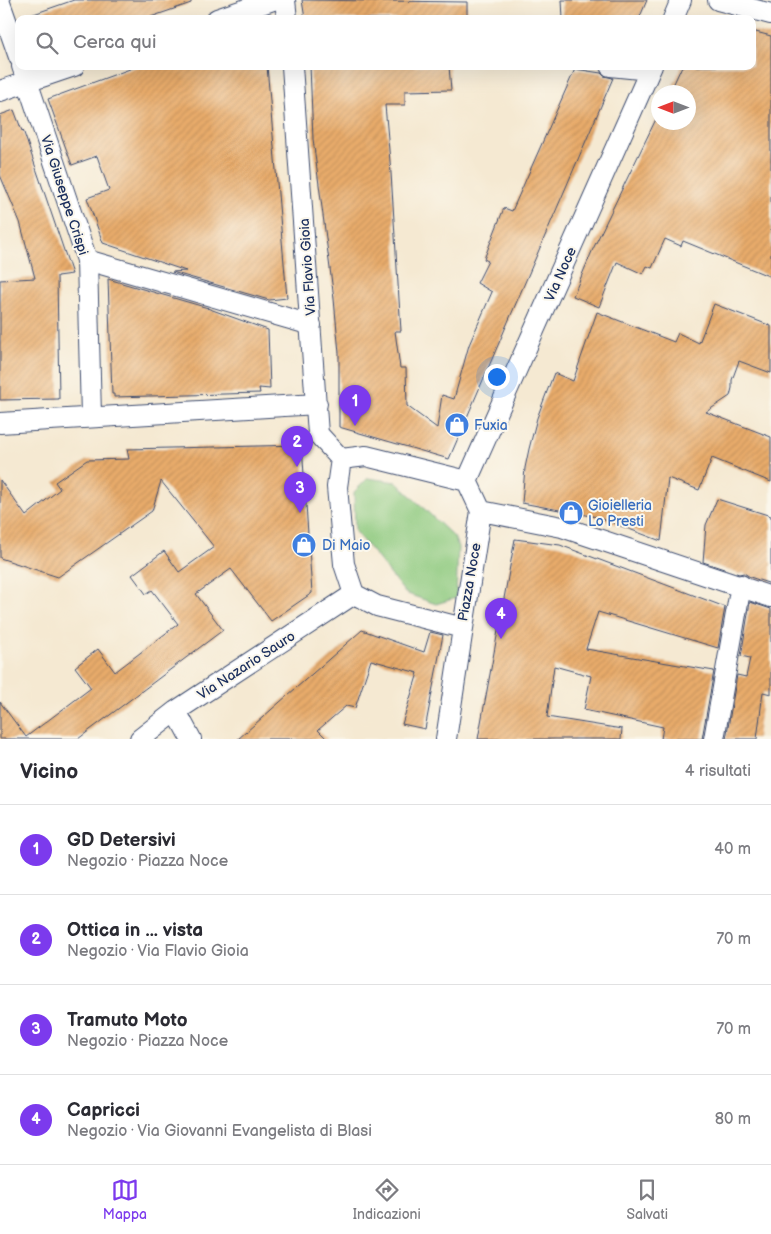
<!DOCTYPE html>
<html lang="it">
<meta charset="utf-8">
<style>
:root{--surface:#fff;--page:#f7f7f7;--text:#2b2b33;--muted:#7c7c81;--line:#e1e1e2;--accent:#7c3aed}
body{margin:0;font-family:"Balsamiq Sans",sans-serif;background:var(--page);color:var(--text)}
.compass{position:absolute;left:651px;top:85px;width:45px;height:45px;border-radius:50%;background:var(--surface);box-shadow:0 5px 20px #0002;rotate:270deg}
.you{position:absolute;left:496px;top:376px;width:18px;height:18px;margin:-12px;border:4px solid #fff;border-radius:50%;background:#1a73e8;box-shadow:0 0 0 8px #1a73e833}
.badge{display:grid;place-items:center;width:32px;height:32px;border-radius:50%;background:var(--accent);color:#fff;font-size:16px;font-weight:700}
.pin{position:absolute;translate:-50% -41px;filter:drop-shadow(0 1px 2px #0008)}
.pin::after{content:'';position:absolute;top:26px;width:18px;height:15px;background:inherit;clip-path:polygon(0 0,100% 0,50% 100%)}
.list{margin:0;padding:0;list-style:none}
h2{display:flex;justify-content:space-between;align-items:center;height:65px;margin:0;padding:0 20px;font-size:21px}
h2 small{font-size:16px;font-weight:400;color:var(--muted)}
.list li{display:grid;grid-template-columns:32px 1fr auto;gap:15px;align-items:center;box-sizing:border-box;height:90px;padding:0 20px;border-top:1px solid var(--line)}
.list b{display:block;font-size:19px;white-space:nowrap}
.list p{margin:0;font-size:16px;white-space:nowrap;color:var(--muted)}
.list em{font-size:16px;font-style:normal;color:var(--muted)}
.icon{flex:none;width:28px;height:28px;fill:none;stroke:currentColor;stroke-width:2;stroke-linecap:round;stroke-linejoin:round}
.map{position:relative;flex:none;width:771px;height:739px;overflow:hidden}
.search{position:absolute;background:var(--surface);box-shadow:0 5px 20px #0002;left:15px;right:15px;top:15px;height:55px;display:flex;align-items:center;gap:12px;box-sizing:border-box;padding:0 18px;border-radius:10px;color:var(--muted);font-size:19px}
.sheet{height:425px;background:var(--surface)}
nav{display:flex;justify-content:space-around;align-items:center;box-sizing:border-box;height:70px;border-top:1px solid var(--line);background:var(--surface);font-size:14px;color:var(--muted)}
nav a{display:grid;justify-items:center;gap:2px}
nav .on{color:var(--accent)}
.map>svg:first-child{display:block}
.park{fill:#8dc97e;stroke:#547c6e}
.building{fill:url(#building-hatch)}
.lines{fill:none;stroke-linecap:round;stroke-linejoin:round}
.street-casing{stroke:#3c4b6f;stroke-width:22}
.street{stroke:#fff;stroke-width:20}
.labels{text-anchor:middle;stroke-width:4;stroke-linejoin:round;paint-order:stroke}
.street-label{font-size:14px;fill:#1b2f5e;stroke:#fbf7ec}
.shop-label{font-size:14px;fill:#366cbe;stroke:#fbf7ec;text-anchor:start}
</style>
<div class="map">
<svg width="771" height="739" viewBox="0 0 771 739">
<defs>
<pattern id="building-hatch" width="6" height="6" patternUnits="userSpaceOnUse" patternTransform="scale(1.25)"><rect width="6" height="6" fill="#e8ab6a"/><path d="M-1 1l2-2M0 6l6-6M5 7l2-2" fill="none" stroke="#c6935e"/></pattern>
</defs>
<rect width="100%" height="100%" fill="#fbf7ec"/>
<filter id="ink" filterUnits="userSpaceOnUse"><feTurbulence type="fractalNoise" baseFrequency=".02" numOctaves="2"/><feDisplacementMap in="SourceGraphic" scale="10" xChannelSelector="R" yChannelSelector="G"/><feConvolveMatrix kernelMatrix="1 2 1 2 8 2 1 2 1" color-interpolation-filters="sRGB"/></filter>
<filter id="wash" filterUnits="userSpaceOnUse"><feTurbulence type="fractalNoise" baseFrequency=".0096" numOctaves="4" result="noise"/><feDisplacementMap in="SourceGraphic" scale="20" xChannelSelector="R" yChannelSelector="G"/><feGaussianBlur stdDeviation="1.12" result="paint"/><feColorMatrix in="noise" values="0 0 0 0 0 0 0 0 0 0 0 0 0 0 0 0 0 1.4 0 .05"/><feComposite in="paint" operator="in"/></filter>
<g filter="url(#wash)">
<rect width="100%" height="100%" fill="#f5e9d2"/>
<path class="park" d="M368,478L396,482L454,537L458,547L456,598L436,604L405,593L377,557L355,532L354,492Z"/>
<g id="blocks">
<path class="building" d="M74,0H191V3L145,19H29L28,16Z
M302,0L467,2V19H305Z
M562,0H647L639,19H563Z
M752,31L771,36V277L683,241L681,246L665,239L652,268L647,266L643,274L617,262L599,307L573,296L593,249L658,115V122H688V92H670L682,66H752Z
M138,66H267L287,298L269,300L172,272L186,271L103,243L87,198L109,190L97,156L72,165L48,99Z
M310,66H449L451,90L405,91V105H385L391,173L401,331H395L400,368H406L407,406L437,428L442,395L454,399L469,345L492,292L477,283L488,261L484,259L504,208L512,211L575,69L601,73L604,76L613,78L449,459L339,427V353L334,299L313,139Z
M14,110L22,131L23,130L72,274L57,276L59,399L0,400V280L35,278L20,222L0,175V115Z
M108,279L208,308H207L268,330L270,389L259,388L260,393L114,397V394H112Z
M714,304L771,326V373L739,361L732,380V388L730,396L706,412L771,437V482L712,458L699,490L668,478L661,541L597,517L522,503L525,468L529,449L537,418L554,373L573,381L597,312L674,342L678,333L699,343Z
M302,445L312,593L271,621L231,569L196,594L223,630L78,739H0V702L26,737L91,688L75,667L98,649L115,672L178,624L152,590L146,594L132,575L164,551L179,572L214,547L161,481L152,511L58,577L0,558V480L26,516L60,489L55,482L87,460L129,459L127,449Z
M717,499L771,516V584L750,577L744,573L739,574L703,562L706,525Z
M515,539L560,545L725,607L718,648L598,612L586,649L714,671L702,739H661L663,727L584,710L591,676L554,666L547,717L622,729L621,739H478Z
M750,602L771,609V694L763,692L757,739H726L737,675L746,677L750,658L741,656Z
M362,630L424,652L430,632L443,635L425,729L402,724L418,673L371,660L355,708L346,706L318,730L327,739H238Z"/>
</g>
</g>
<g filter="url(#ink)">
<use href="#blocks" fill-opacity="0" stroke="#3c4b6f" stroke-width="1"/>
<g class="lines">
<defs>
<path id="street" d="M285,0L287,19
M718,0L771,14
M0,3L19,57
M217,19L273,0
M673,19L681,0
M22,66L87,260L91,416
M292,66L318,434L341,459
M610,66L650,70
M0,91L74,66
M87,260L311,325
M0,423L317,404
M341,459L337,487L344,564L354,594L377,606L463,628
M341,459L366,456L467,481
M467,481L652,66
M481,511L562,527L771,597
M176,711L191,739
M140,739L176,711L354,594
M446,739L481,511L467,481
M714,739L741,585"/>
</defs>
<use href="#street" class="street-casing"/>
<use href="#street" class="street"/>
</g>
</g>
<defs>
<symbol id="shop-disc" viewBox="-11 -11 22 22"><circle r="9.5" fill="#3f7fe0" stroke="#fbf7ec"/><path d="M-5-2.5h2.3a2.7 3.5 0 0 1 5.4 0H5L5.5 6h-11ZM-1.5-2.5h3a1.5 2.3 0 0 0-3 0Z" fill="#fff"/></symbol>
</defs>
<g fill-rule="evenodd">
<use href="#shop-disc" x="443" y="411" width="28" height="28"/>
<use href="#shop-disc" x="557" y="499" width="28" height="28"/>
<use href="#shop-disc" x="290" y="531" width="28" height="28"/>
</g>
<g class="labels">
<g class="street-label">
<text transform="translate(65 195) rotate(72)" y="5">Via Giuseppe Crispi</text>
<text transform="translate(307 267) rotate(-94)" y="5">Via Flavio Gioia</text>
<text transform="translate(560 274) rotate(-66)" y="5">Via Noce</text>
<text transform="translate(469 582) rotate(-80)" y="5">Piazza Noce</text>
<text transform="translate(246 665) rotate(-33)" y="5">Via Nazario Sauro</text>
</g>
<g class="shop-label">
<text x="474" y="430">Fuxia</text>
<text x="588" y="510">Gioielleria<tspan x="588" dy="16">Lo Presti</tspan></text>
<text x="322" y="550">Di Maio</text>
</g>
</g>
</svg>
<svg class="compass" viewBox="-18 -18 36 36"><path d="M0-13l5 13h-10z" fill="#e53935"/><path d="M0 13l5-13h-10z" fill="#7c7c81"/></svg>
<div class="you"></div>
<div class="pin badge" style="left:355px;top:426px">1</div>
<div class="pin badge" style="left:297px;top:467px">2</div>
<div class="pin badge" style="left:300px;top:513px">3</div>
<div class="pin badge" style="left:501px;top:639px">4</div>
<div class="search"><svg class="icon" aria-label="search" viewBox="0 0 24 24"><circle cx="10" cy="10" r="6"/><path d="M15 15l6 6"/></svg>Cerca qui</div>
</div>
<section class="sheet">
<h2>Vicino<small>4 risultati</small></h2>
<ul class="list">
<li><span class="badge">1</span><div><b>GD Detersivi</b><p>Negozio · Piazza Noce</p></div><em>40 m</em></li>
<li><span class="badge">2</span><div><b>Ottica in ... vista</b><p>Negozio · Via Flavio Gioia</p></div><em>70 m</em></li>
<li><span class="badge">3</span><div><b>Tramuto Moto</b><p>Negozio · Piazza Noce</p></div><em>70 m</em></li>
<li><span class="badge">4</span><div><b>Capricci</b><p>Negozio · Via Giovanni Evangelista di Blasi</p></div><em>80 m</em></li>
</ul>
</section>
<nav>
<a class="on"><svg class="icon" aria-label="map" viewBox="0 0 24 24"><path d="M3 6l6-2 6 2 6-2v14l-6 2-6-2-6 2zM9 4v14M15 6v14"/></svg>Mappa</a>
<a><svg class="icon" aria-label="directions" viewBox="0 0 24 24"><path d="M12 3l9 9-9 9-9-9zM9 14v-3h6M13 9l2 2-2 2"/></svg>Indicazioni</a>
<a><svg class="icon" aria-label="saved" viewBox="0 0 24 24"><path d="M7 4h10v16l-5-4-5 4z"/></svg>Salvati</a>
</nav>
